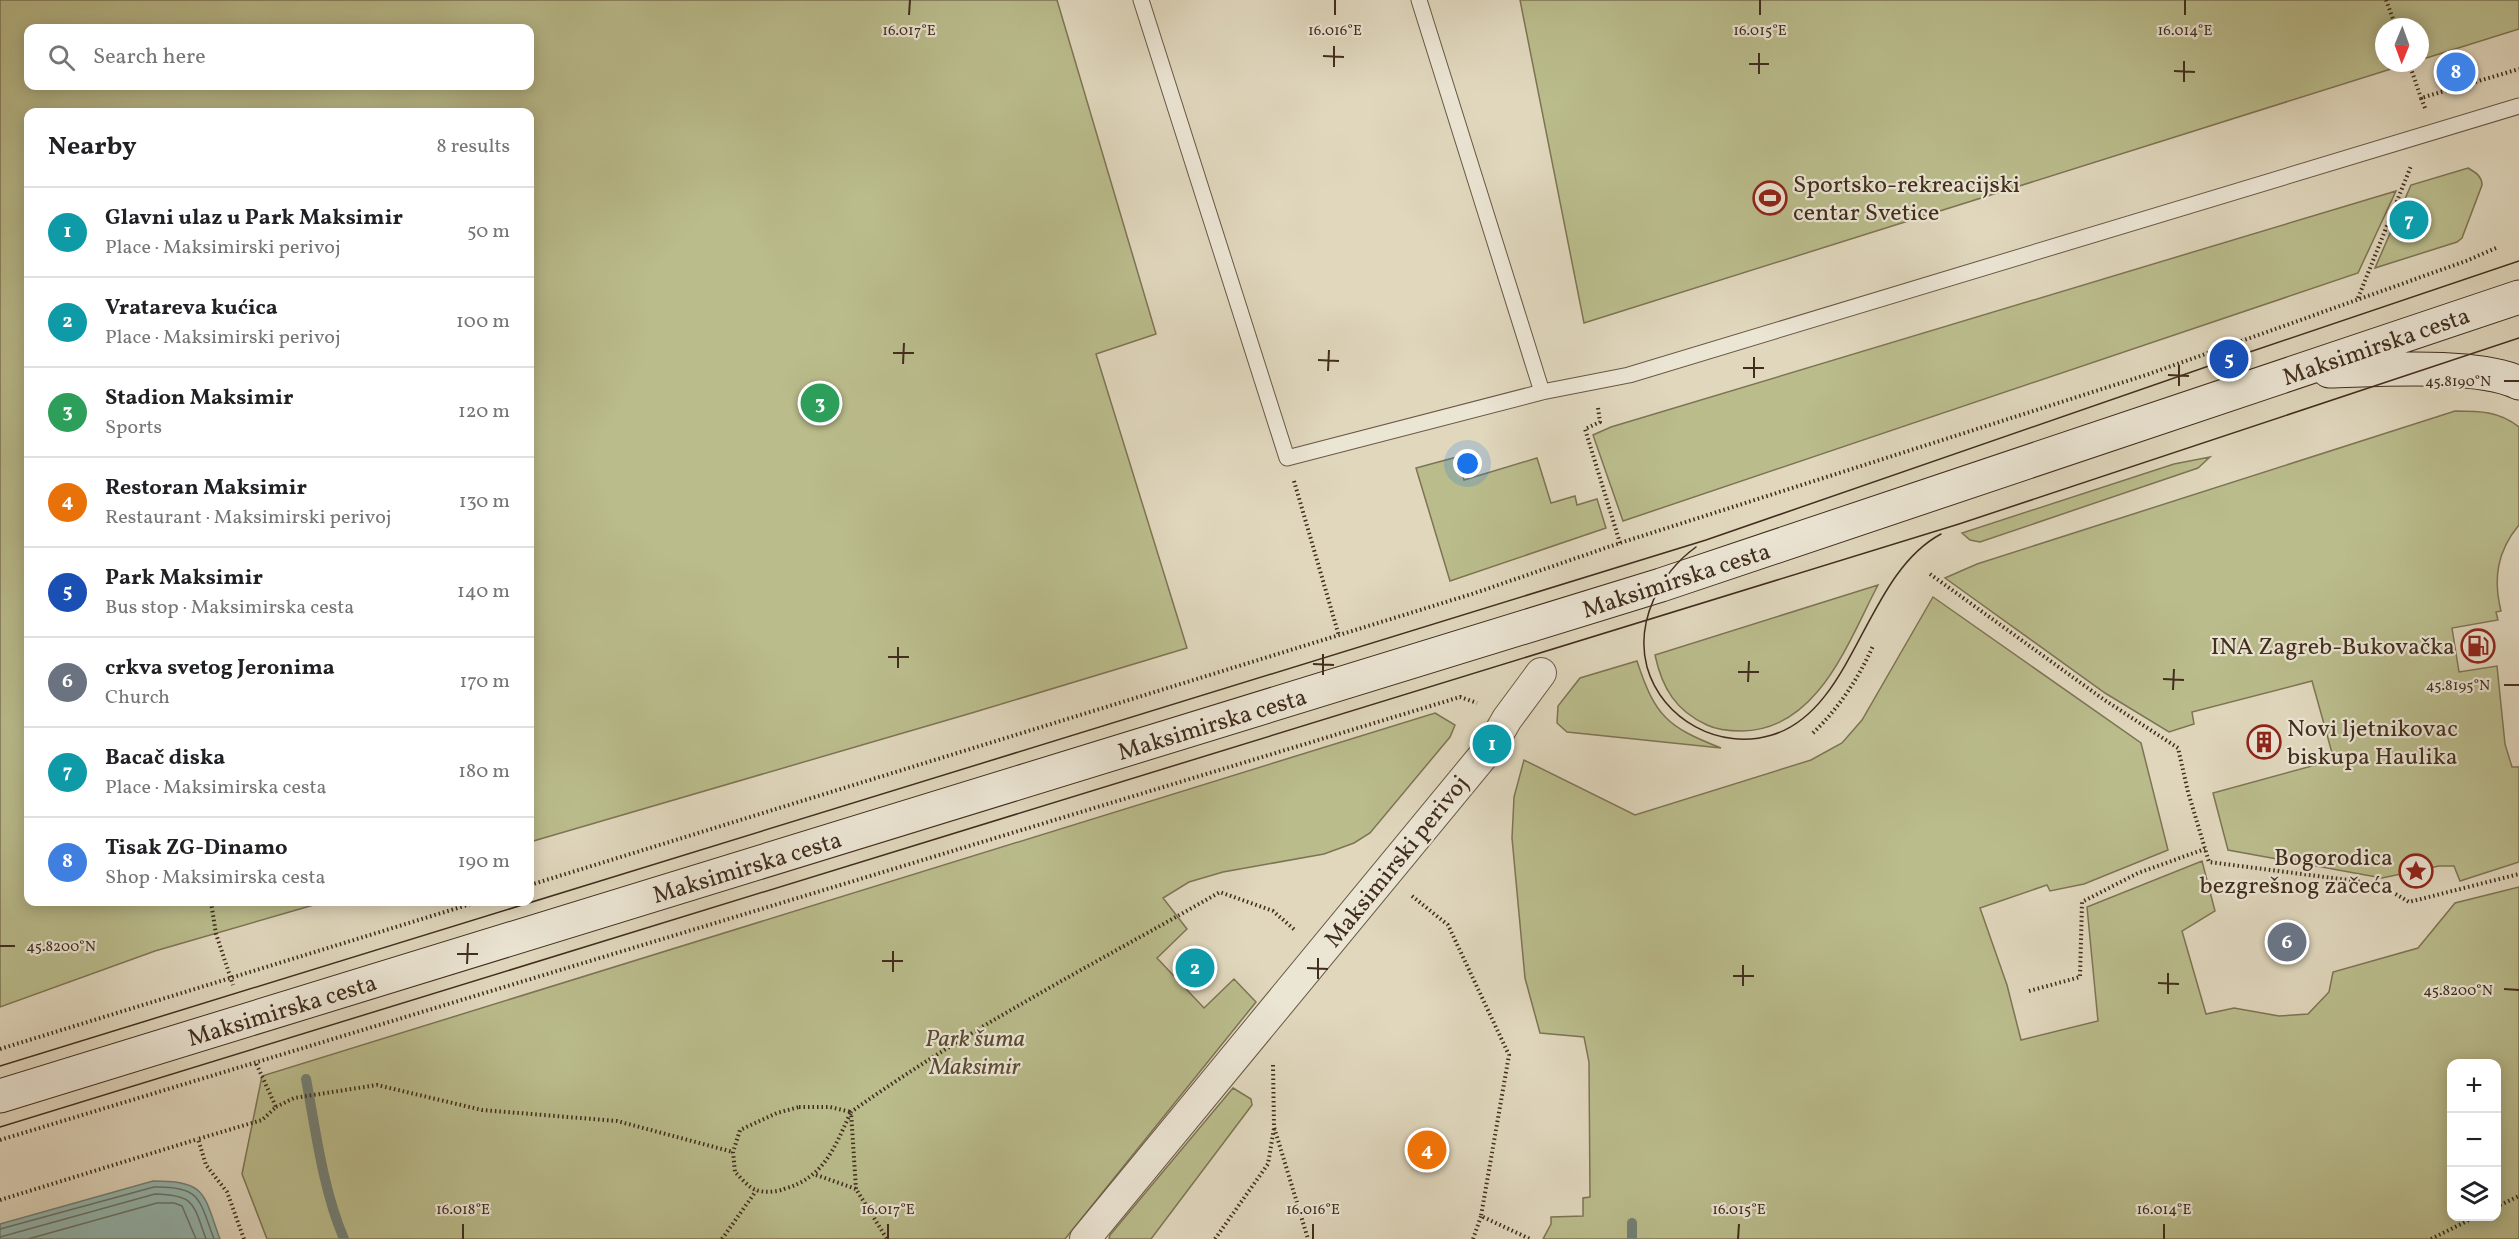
<!DOCTYPE html>
<meta charset="utf-8">
<style>
:root{--surface:#fff;--page:#f6f6f6;--text:#202124;--muted:#757577;--line:#e0e0e0;--accent:#0b8043}
body{margin:0;font-family:Vollkorn,serif;background:var(--page);color:var(--text)}
.controls{position:absolute;right:18px;bottom:18px;display:grid;overflow:hidden;border-radius:12px;box-shadow:0 3px 15px #0003}
.controls button{width:54px;height:54px;display:grid;place-items:center;padding:0;border:0;border-bottom:2px solid var(--line);background:var(--surface);color:var(--text);font:30px sans-serif}
.compass{position:absolute;left:2375px;top:18px;width:54px;height:54px;border-radius:50%;background:var(--surface);box-shadow:0 3px 15px #0003;rotate:181deg}
.you{position:absolute;left:1468px;top:464px;width:21px;height:21px;margin:-15px;border:4px solid #fff;border-radius:50%;background:#1a73e8;box-shadow:0 0 0 9px #1a73e833}
.badge{display:grid;place-items:center;width:39px;height:39px;border-radius:50%;background:var(--accent);color:#fff;font-size:20px;font-weight:700}
.pin{position:absolute;translate:-50% -50%;border:3px solid #fff;box-shadow:0 2px 6px #0006}
.list{margin:0;padding:0;list-style:none}
h2{display:flex;justify-content:space-between;align-items:center;height:78px;margin:0;padding:0 24px;font-size:26px}
h2 small{font-size:20px;font-weight:400;color:var(--muted)}
.list li{display:grid;grid-template-columns:39px 1fr auto;gap:18px;align-items:center;box-sizing:border-box;height:90px;padding:0 24px;border-top:2px solid var(--line)}
.list b{display:block;font-size:22px;white-space:nowrap}
.list p{margin:0;font-size:20px;white-space:nowrap;color:var(--muted)}
.list em{font-size:20px;font-style:normal;color:var(--muted)}
.icon{flex:none;width:33px;height:33px;fill:none;stroke:currentColor;stroke-width:2;stroke-linecap:round;stroke-linejoin:round}
.map{position:relative;flex:none;width:2519px;height:1239px;overflow:hidden}
.search{position:absolute;background:var(--surface);box-shadow:0 3px 15px #0003;left:24px;top:24px;width:510px;height:66px;display:flex;align-items:center;gap:15px;box-sizing:border-box;padding:0 21px;border-radius:12px;color:var(--muted);font-size:22px}
.panel{position:absolute;background:var(--surface);box-shadow:0 3px 15px #0003;left:24px;top:108px;width:510px;height:798px;border-radius:12px}
.map>svg:first-child{display:block}
.green{fill:#babc8c;stroke:#7e7454;stroke-width:1.5;fill-rule:evenodd}
.water{fill:#94b9b3;stroke:#738177;stroke-width:1.5}
.lines{fill:none;stroke-linecap:round;stroke-linejoin:round}
.shore{stroke:#6a7368;stroke-width:1.5}
.stream{stroke:#738177;stroke-width:10}
.lane-casing{stroke:#695845;stroke-width:17}
.street-casing{stroke:#695845;stroke-width:32}
.secondary-casing{stroke:#412d1d;stroke-width:35}
.path{stroke:#412d1d;stroke-width:4;stroke-dasharray:1.5 3;stroke-linecap:butt}
.lane{stroke:#ebe5d4;stroke-width:15}
.street{stroke:#ebe5d4;stroke-width:30}
.secondary{stroke:#ebe5d4;stroke-width:33}
.tram{stroke:#412d1d;stroke-width:1.5}
.ticks{fill:none;stroke:#412d1d;stroke-width:2}
.labels{text-anchor:middle;stroke-width:4.5;stroke-linejoin:round;paint-order:stroke}
.poi-label{font-size:24px;fill:#412d1d;stroke:#ebe5d4;text-anchor:start}
.street-label{font-size:24px;fill:#412d1d;stroke:#ebe5d4}
.park-label{font-size:24px;font-style:italic;fill:#594a33;stroke:#ebe5d4}
.ticks-label{font-size:15px;text-anchor:middle;fill:#412d1d;stroke:#ebe5d4;stroke-width:4.5;stroke-linejoin:round;paint-order:stroke}
</style>
<div class="map">
<svg width="2519" height="1239" viewBox="0 0 2519 1239">
<rect width="100%" height="100%" fill="#e0d7bd"/>
<filter id="stains"><feTurbulence type="fractalNoise" baseFrequency=".00333" numOctaves="4"/><feColorMatrix values="0 0 0 0 .2 0 0 0 0 .09 0 0 0 0 .02 0 0 0 .5 -.17"/></filter>
<radialGradient id="worn" r=".72"><stop offset=".6" stop-color="#630" stop-opacity="0"/><stop offset="1" stop-color="#630" stop-opacity=".3"/></radialGradient>
<path class="green" d="M0,0H1057L1156,334L1096,354L1187,648L975,712L530,842V112H28V902H324L155,951L0,1007ZM530,28V86H28V28Z
M1520,0H2519V29L2420,60V27H2384V63H2410L1584,323Z
M2468,168C2475,172 2482,176 2482,185L2462,238L2457,242L2375,268L2411,185Z
M2396,191L2358,273L1623,521L1593,435L1611,427Z
M2455,411C2479,411 2499,411 2519,427V525C2497,551 2493,579 2501,611L2496,612L2498,620L2452,628L2459,672L2497,666L2505,744L2512,767H2519V862L2460,881L2454,866H2439L2382,878L2228,850L2213,793L2334,760L2312,681L2192,712L2194,724L2169,732L2105,693L1945,578L1977,564Z
M1457,457L1464,480L1537,458L1551,503L1575,496L1577,505L1597,499L1606,528L1450,581L1416,468Z
M2210,457L2198,468L1980,542L1970,540L1962,533L2174,464Z
M1878,585C1848,642 1818,730 1742,731C1731,731 1717,730 1707,725C1676,711 1662,688 1655,655Z
M1933,597L2141,743L2168,850L2084,884L2050,891L2047,885L1980,908L2007,985L2021,1040L2098,1021L2087,907L2202,861L2215,911L2182,931L2206,1014L2234,1008L2279,1016L2308,1014L2329,992L2333,972L2418,948L2455,903L2519,887V1239H1543L1551,1224V1217L1583,1216V1198L1590,1197L1589,1062L1584,1037L1540,1033L1525,978L1512,838L1514,797L1524,760L1635,815L1811,760L1842,743L1862,720ZM2452,1064H2496V1216H2452Z
M1637,661C1655,716 1667,727 1721,748L1567,732L1557,723L1558,706L1580,678Z
M1435,713L1455,725L1450,737L1370,833L1354,843L1324,854L1223,872L1189,882L1163,898L1187,929L1157,958L1204,1008L1234,979L1256,1002L1065,1239H267L242,1174L262,1076Z
M1233,1088L1251,1099L1252,1105L1151,1239H1109L1110,1235Z"/>
<path class="water" d="M153,1181C207,1181 203,1193 220,1239H0V1224Z"/>
<g class="lines">
<path class="shore" d="M0,1229L154,1187C201,1186 199,1199 214,1239
M0,1237L155,1194C196,1195 193,1204 206,1239
M28,1239L157,1203H174L182,1206L196,1239"/>
<path class="stream" d="M306,1079C316,1132 323,1190 344,1239
M1632,1239V1223"/>
<defs>
<path id="lane" d="M1141,0L1287,458L1542,392L1629,375L2519,106
M1419,0L1542,392"/>
<path id="street" d="M1085,1239L1492,745L1507,719L1541,673"/>
<path id="secondary" d="M2329,371C2378,370 2477,363 2519,383
M0,1096L1661,585L2519,297"/>
</defs>
<use href="#lane" class="lane-casing"/>
<use href="#street" class="street-casing"/>
<use href="#secondary" class="secondary-casing"/>
<path class="path" d="M2386,0L2396,27
M2409,63L2421,98
M2425,108L2421,98L2519,69
M2358,298L2411,166
M1598,408L1600,422L1585,429L1620,543
M1294,481L1339,636
M1930,574L2103,699L2178,748L2188,792L2209,862L2379,884L2409,902L2519,874
M1813,733C1839,708 1858,679 1873,646
M530,885L1475,593L1620,543L2149,374L2466,261L2496,248
M1412,896L1448,925L1509,1055L1481,1216L1530,1239
M211,902L216,934L233,985
M2029,991L2080,977L2082,902L2138,873L2205,849
M0,1049L477,902
M1273,1065L1274,1127L1308,1239
M276,1107L294,1098L377,1085L482,1110L617,1121L733,1152
M799,1107H830L851,1112C834,1148 825,1177 784,1189C777,1192 764,1193 756,1190C749,1188 741,1178 735,1172L733,1152L740,1130L777,1113Z
M0,1140L1460,697L1477,703
M816,1175L856,1189L887,1239
M856,1189L851,1112C967,1029 1096,963 1220,892L1273,911L1296,931
M0,1200L198,1139
M2496,1207L2519,1196
M244,1239L227,1192L206,1165L198,1139L262,1120L276,1107L255,1061
M722,1239L756,1191
M1215,1239L1268,1164L1274,1128
M1473,1239L1481,1216
M2431,1239L2477,1216"/>
<use href="#lane" class="lane"/>
<use href="#street" class="street"/>
<use href="#secondary" class="secondary"/>
<path class="tram" d="M1696,547C1660,573 1635,622 1647,667C1662,720 1720,751 1772,735C1855,710 1864,575 1941,534
M0,1066L1706,540L2229,359L2519,261
M0,1127L1959,524L2519,338"/>
</g>
<path class="ticks" d="M909,15L910,0M1335,15V0M1760,15V0M2185,15V0M1323,56L1344,57M1749,64H1769M1334,67V46M2174,71L2195,72M1759,74V53M2184,82V61M893,353H914M1318,360L1339,361M903,364L904,343M1743,368H1764M1328,371L1329,350M2168,375L2189,376M1754,378V357M2504,381H2519M2179,386V365M888,657H909M1313,664L1334,665M898,668V647M1738,672H1759M1323,675V654M2163,679L2184,680M1748,682L1749,661M2504,685H2519M2173,690L2174,669M0,946H15M457,954H478M882,961H903M467,964L468,943M1307,968L1328,969M893,972V951M1733,976H1754M1318,979V958M2158,983L2179,984M1743,986V965M2504,989L2519,990M2168,994V973M463,1239V1224M888,1239V1224M1313,1239V1224M1738,1239L1739,1224M2164,1239V1224"/>
<defs>
<symbol id="stadium-ring" viewBox="-11 -11 22 22"><circle r="9.5" fill="#ebe5d4" stroke="#8f2418" stroke-width="1.5"/><path d="M0-5a6.5 5 0 1 0 0 10a6.5 5 0 1 0 0-10ZM-3.5-1.8h7v3.6h-7Z" fill="#8f2418"/></symbol>
<symbol id="fuel-ring" viewBox="-11 -11 22 22"><circle r="9.5" fill="#ebe5d4" stroke="#8f2418" stroke-width="1.5"/><path d="M-5.5-6h7V0h2V4h1.3V-2.5L3-4.5l.8-.8L6-3V5H2.5V1h-1V6h-7ZM-4.2-4.7v3.2H.2V-4.7Z" fill="#8f2418"/></symbol>
<symbol id="building-ring" viewBox="-11 -11 22 22"><circle r="9.5" fill="#ebe5d4" stroke="#8f2418" stroke-width="1.5"/><path d="M-4-6H4V6H1V3H-1V6H-4ZM-2.5-4.3h1.7v1.8h-1.7ZM.8-4.3h1.7v1.8H.8ZM-2.5-1h1.7V.8h-1.7ZM.8-1h1.7V.8H.8Z" fill="#8f2418"/></symbol>
<symbol id="sight-ring" viewBox="-11 -11 22 22"><circle r="9.5" fill="#ebe5d4" stroke="#8f2418" stroke-width="1.5"/><path d="M0-6L1.8-2.2L6-1.7L2.9 1.2L3.7 5.4L0 3.3L-3.7 5.4L-2.9 1.2L-6-1.7L-1.8-2.2Z" fill="#8f2418"/></symbol>
</defs>
<g fill-rule="evenodd">
<use href="#stadium-ring" x="1751" y="179" width="38" height="38"/>
<use href="#fuel-ring" x="2459" y="627" width="38" height="38"/>
<use href="#building-ring" x="2245" y="723" width="38" height="38"/>
<use href="#sight-ring" x="2397" y="852" width="38" height="38"/>
</g>
<g class="labels">
<g class="poi-label">
<text x="1793" y="192">Sportsko-rekreacijski<tspan x="1793" dy="28">centar Svetice</tspan></text>
<text x="2455" y="654" text-anchor="end">INA Zagreb-Bukovačka</text>
<text x="2287" y="736">Novi ljetnikovac<tspan x="2287" dy="28">biskupa Haulika</tspan></text>
<text x="2393" y="865" text-anchor="end">Bogorodica<tspan x="2393" dy="28">bezgrešnog začeća</tspan></text>
</g>
<g class="street-label">
<text transform="translate(2376 346) rotate(-19)" y="8">Maksimirska cesta</text>
<text transform="translate(1676 580) rotate(-18)" y="8">Maksimirska cesta</text>
<text transform="translate(1212 724) rotate(-17)" y="8">Maksimirska cesta</text>
<text transform="translate(1396 861) rotate(-51)" y="8">Maksimirski perivoj</text>
<text transform="translate(747 867) rotate(-17)" y="8">Maksimirska cesta</text>
<text transform="translate(282 1010) rotate(-17)" y="8">Maksimirska cesta</text>
</g>
<g class="park-label">
<text x="975" y="1046">Park šuma<tspan x="975" dy="28">Maksimir</tspan></text>
</g>
</g>
<g class="ticks-label">
<text x="909" y="35">16.017°E</text>
<text x="1335" y="35">16.016°E</text>
<text x="1760" y="35">16.015°E</text>
<text x="2185" y="35">16.014°E</text>
<text x="2458" y="386">45.8190°N</text>
<text x="2458" y="690">45.8195°N</text>
<text x="61" y="951">45.8200°N</text>
<text x="2458" y="995">45.8200°N</text>
<text x="463" y="1214">16.018°E</text>
<text x="888" y="1214">16.017°E</text>
<text x="1313" y="1214">16.016°E</text>
<text x="1739" y="1214">16.015°E</text>
<text x="2164" y="1214">16.014°E</text>
</g>
<rect width="100%" height="100%" filter="url(#stains)"/>
<rect width="100%" height="100%" fill="url(#worn)"/>
</svg>
<div class="controls">
<button>+</button>
<button>−</button>
<button><svg class="icon" aria-label="layers" viewBox="0 0 24 24"><path d="M12 4l9 5-9 5-9-5zM3 14l9 5 9-5"/></svg></button>
</div>
<svg class="compass" viewBox="-18 -18 36 36"><path d="M0-13l5 13h-10z" fill="#e53935"/><path d="M0 13l5-13h-10z" fill="#757577"/></svg>
<div class="you"></div>
<div class="pin badge" style="left:1492px;top:744px;background:#0f9aa8">1</div>
<div class="pin badge" style="left:1195px;top:968px;background:#0f9aa8">2</div>
<div class="pin badge" style="left:820px;top:403px;background:#2e9e5b">3</div>
<div class="pin badge" style="left:1427px;top:1150px;background:#e8710a">4</div>
<div class="pin badge" style="left:2229px;top:359px;background:#1a4fb4">5</div>
<div class="pin badge" style="left:2287px;top:942px;background:#6b7280">6</div>
<div class="pin badge" style="left:2409px;top:220px;background:#0f9aa8">7</div>
<div class="pin badge" style="left:2456px;top:72px;background:#3f7fe0">8</div>
<div class="search"><svg class="icon" aria-label="search" viewBox="0 0 24 24"><circle cx="10" cy="10" r="6"/><path d="M15 15l6 6"/></svg>Search here</div>
<section class="panel">
<h2>Nearby<small>8 results</small></h2>
<ul class="list">
<li><span class="badge" style="background:#0f9aa8">1</span><div><b>Glavni ulaz u Park Maksimir</b><p>Place · Maksimirski perivoj</p></div><em>50 m</em></li>
<li><span class="badge" style="background:#0f9aa8">2</span><div><b>Vratareva kućica</b><p>Place · Maksimirski perivoj</p></div><em>100 m</em></li>
<li><span class="badge" style="background:#2e9e5b">3</span><div><b>Stadion Maksimir</b><p>Sports</p></div><em>120 m</em></li>
<li><span class="badge" style="background:#e8710a">4</span><div><b>Restoran Maksimir</b><p>Restaurant · Maksimirski perivoj</p></div><em>130 m</em></li>
<li><span class="badge" style="background:#1a4fb4">5</span><div><b>Park Maksimir</b><p>Bus stop · Maksimirska cesta</p></div><em>140 m</em></li>
<li><span class="badge" style="background:#6b7280">6</span><div><b>crkva svetog Jeronima</b><p>Church</p></div><em>170 m</em></li>
<li><span class="badge" style="background:#0f9aa8">7</span><div><b>Bacač diska</b><p>Place · Maksimirska cesta</p></div><em>180 m</em></li>
<li><span class="badge" style="background:#3f7fe0">8</span><div><b>Tisak ZG-Dinamo</b><p>Shop · Maksimirska cesta</p></div><em>190 m</em></li>
</ul>
</section>
</div>
